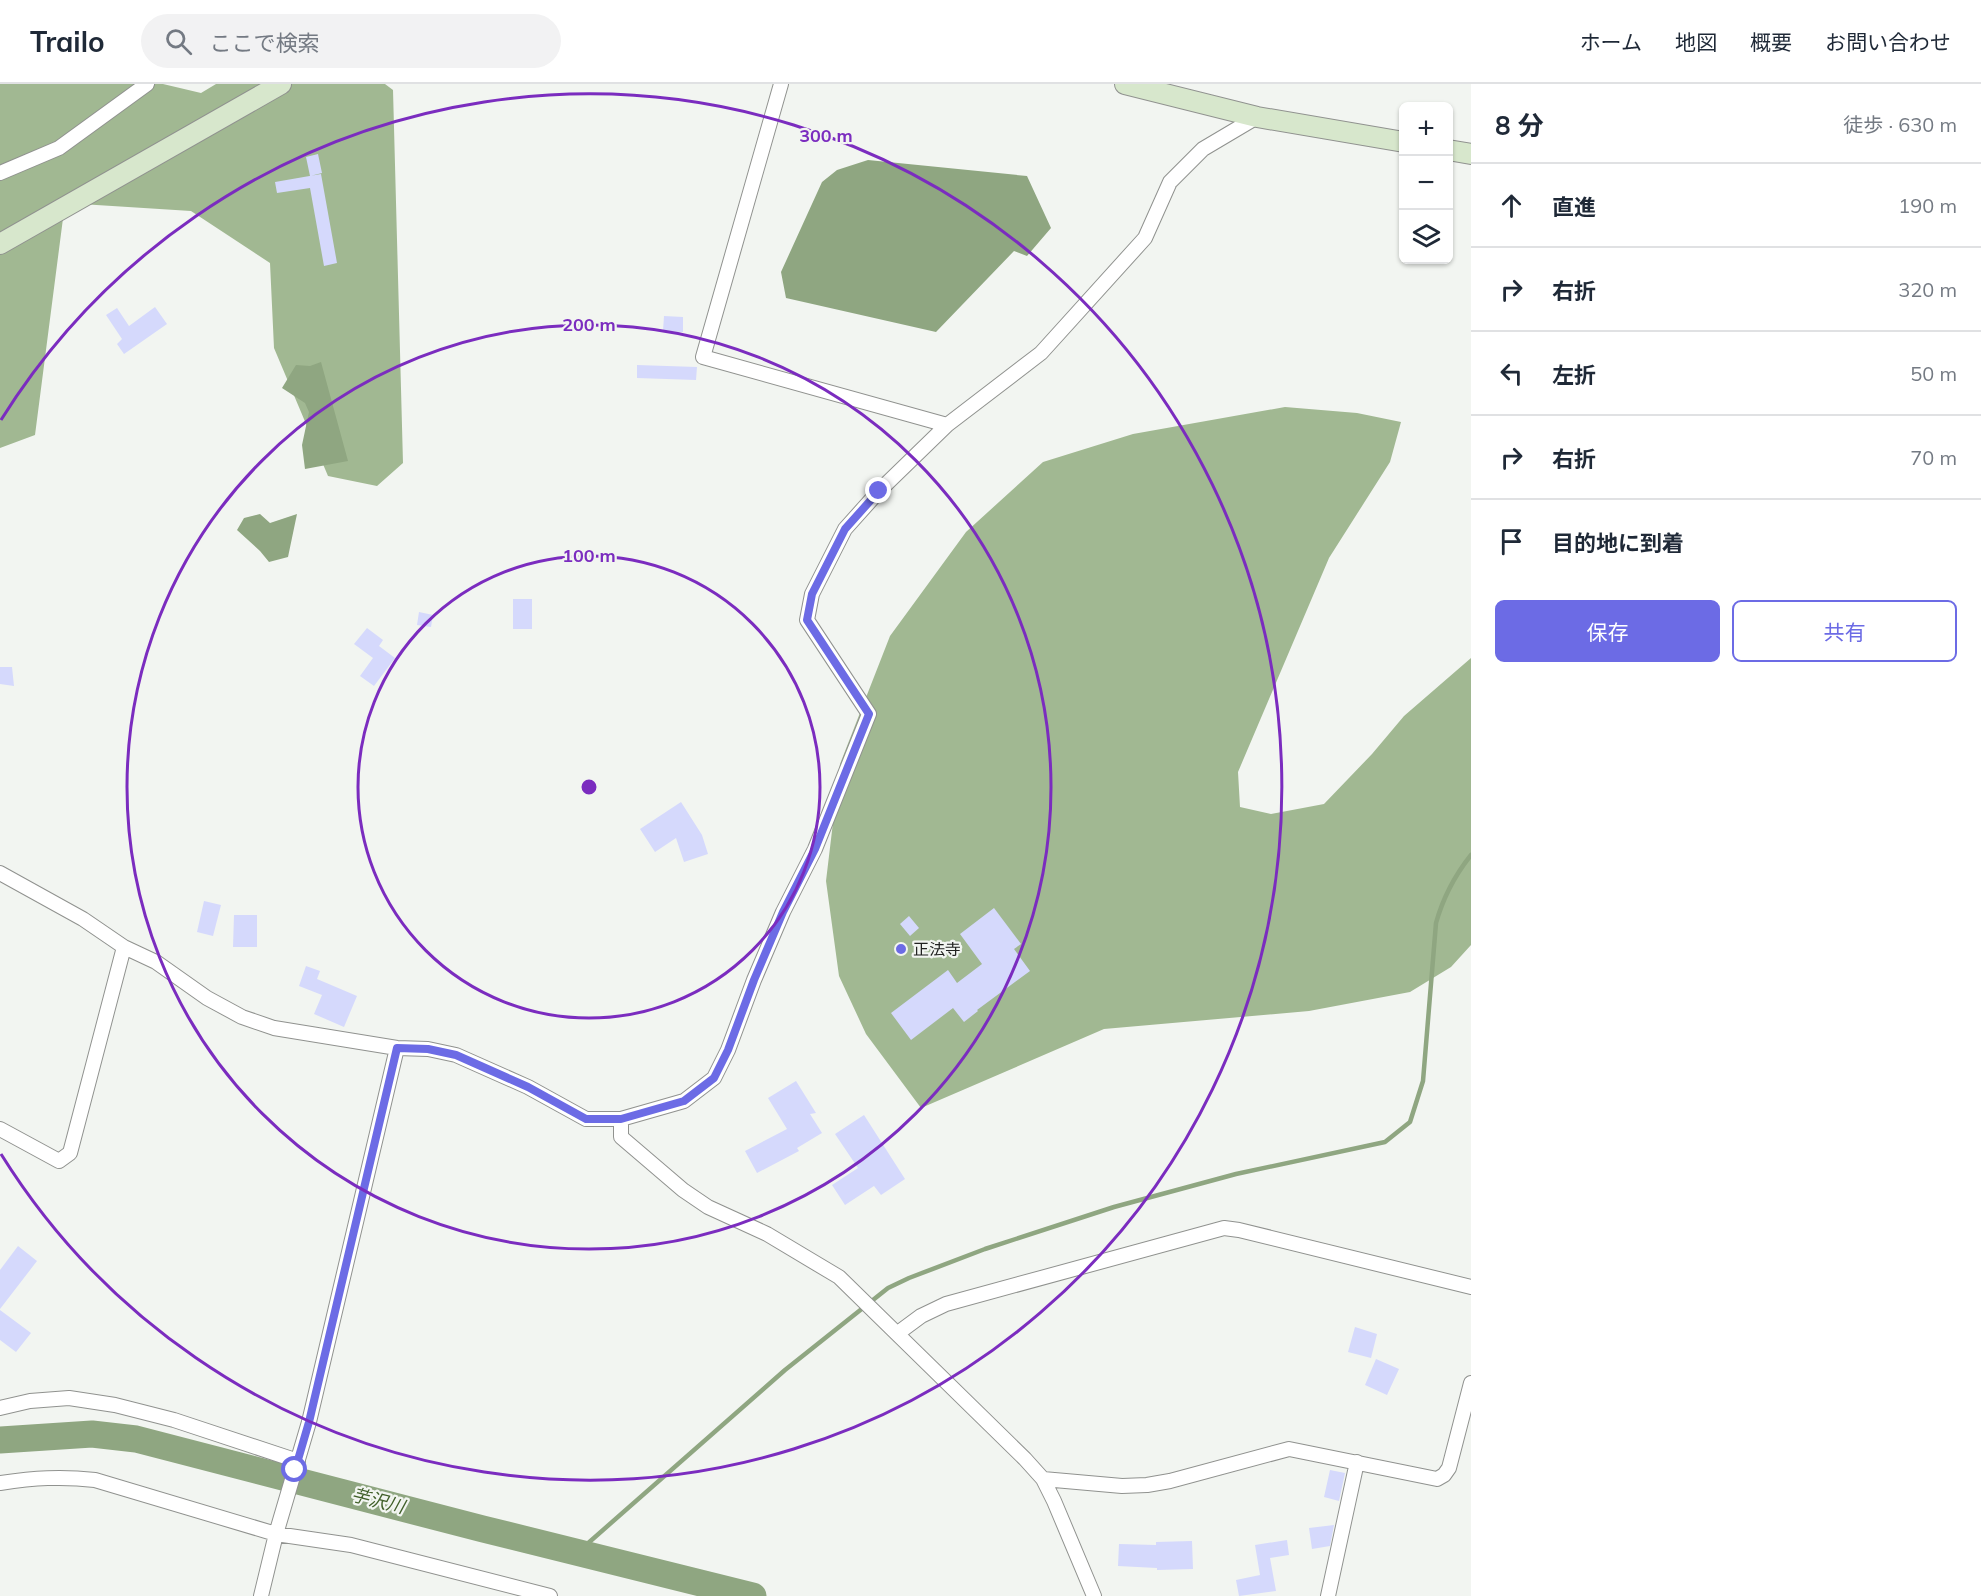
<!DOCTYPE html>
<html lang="ja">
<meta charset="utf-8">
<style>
:root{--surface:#fff;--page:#f2f2f3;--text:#1f2937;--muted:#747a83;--line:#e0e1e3;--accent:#6c6be5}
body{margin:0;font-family:Mulish,"Noto Sans JP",sans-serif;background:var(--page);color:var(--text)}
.controls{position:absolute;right:18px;top:18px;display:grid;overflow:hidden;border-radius:9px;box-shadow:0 2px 4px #0004}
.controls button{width:54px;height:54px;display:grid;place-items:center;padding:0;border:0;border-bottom:2px solid var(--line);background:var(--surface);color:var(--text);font:30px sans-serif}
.stop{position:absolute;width:18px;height:18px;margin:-14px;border:4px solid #6c6be5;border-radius:50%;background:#fff}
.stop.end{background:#6c6be5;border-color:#fff;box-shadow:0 2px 6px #0008}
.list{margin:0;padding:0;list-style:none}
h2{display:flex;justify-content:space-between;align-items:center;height:78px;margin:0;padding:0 24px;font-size:26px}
h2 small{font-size:20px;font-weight:400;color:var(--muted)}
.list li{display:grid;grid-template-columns:39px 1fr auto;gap:18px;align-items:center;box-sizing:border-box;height:84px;padding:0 24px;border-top:2px solid var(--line)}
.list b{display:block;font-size:22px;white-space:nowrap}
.list em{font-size:20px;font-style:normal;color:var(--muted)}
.actions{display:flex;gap:12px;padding:18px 24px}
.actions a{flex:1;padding:14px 0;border:2px solid var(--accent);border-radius:9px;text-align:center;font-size:21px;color:var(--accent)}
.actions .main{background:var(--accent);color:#fff}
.icon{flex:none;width:33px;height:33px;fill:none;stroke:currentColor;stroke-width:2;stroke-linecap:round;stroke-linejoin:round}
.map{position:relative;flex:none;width:1471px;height:1512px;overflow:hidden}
header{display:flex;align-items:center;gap:36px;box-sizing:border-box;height:84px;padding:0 30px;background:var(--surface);border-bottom:2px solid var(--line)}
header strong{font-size:28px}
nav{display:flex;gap:33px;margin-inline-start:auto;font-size:21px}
.search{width:420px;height:54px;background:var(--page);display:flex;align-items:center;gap:15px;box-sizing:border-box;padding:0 21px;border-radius:33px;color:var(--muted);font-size:22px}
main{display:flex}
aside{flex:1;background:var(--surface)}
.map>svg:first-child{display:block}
.forest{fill:#a1b892}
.water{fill:#8fa681}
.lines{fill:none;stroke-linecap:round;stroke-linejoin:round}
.stream{stroke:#8fa681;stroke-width:4.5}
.river{stroke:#8fa681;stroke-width:27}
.building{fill:#d5d9fc}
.street-casing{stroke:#90928f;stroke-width:16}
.secondary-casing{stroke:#90928f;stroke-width:22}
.street{stroke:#fff;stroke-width:14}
.secondary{stroke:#d7e7cc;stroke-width:20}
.route{stroke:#6c6be5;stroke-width:8}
.ring{fill:none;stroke:#7b2cbf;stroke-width:3}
.poi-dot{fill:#6c6be5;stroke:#f2f5f1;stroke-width:2}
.labels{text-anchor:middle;stroke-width:4.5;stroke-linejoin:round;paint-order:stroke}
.poi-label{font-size:16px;fill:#212220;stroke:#f2f5f1;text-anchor:start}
.water-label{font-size:18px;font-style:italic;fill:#41602a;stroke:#f2f5f1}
.centre{fill:#7b2cbf;stroke:#f2f5f1;stroke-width:3}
.ring-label{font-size:18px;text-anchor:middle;font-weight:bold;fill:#7b2cbf;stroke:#f2f5f1;stroke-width:4.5;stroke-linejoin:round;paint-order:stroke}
</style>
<header>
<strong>Trailo</strong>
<div class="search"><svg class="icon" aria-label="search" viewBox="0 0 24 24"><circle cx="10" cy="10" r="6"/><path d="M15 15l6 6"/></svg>ここで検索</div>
<nav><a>ホーム</a><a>地図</a><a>概要</a><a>お問い合わせ</a></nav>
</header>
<main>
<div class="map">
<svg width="1471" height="1512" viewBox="0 0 1471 1512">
<rect width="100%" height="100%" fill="#f2f5f1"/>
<path class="forest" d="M0,0H163L201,9L216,0H385L393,6L403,379L377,402L328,392L274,264L270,179L191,127L65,119L35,351L0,364Z
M1285,323L1357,329L1401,338L1390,378L1329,474L1238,688L1240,723L1271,730L1324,720L1372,670L1404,632L1471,574V861L1451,883L1410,908L1309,927L1104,945L921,1024L866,950L839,892L826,797L840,680L890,552L966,448L1043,378L1133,350Z"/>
<path class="water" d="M868,76L1027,92L1051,144L1027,172L1014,167L936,248L786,214L781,188L822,98L837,86Z
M321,278L348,377L305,385L302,361L309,328L305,319L282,304L296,281L310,282Z
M260,430L270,439L297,430L288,473L269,478L260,467L237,446L244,434Z"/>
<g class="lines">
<path class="stream" d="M578,1468L785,1286L888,1204L909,1194L985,1165L1114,1123L1236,1090L1385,1058L1410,1038L1423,997L1436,839C1443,814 1455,791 1471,771"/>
<path class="river" d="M0,1356L92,1350L136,1355L483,1445L753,1512"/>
</g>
<path class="building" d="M318,70L322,89L310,92L306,73Z
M321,90L337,179L324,182L310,104L277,109L275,98Z
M155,223L167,240L124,270L117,260L122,255L106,231L117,224L129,242Z
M664,232L683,233V248L663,247Z
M637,281L697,283L696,296L637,294Z
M513,515H532V545H513Z
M419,528L433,531L431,543L417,541Z
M367,544L383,556L379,562L395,574L374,602L360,592L373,574L354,560Z
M0,583H12L14,602L0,600Z
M681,718L702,751L708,770L684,778L676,754L655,768L640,745Z
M204,817L221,821L213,852L197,848Z
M994,824L1021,860L1014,865L1030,887L977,926L978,927L964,938L953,924L911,956L891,929L948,886L957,899L982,880L960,850Z
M234,831H257V863H233Z
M909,832L919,844L910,852L900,840Z
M306,882L320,887L317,895L357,912L344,943L314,930L322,911L299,902Z
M796,997L816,1029L810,1030L822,1049L797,1064L799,1067L757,1089L745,1067L787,1045L768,1014Z
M864,1031L905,1095L881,1111L874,1102L845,1121L832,1101L858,1084L835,1050Z
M18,1162L37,1177L0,1225V1186Z
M0,1226L31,1249L16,1268L0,1256Z
M1355,1243L1377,1250L1371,1274L1348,1268Z
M1376,1275L1399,1285L1387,1311L1365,1301Z
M1330,1386L1345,1389L1339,1417L1324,1413Z
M1334,1441L1330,1462L1312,1465L1309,1444Z
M1287,1456L1289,1471L1270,1474L1276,1507L1239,1512L1236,1496L1260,1491L1255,1461Z
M1192,1457L1193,1485L1157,1486V1484L1118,1482L1119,1460L1156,1461V1458Z"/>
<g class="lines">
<defs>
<path id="street" d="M781,0L703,273L947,341
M0,89L59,64L147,0
M0,789L83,835L124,863L156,878L207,914L242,933L274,944L397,964L428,965L456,971L528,1003L586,1035H621L684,1017L714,994L728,966L754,896L783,828L815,765L869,630L807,536L812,510L845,445L879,407L947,341L1041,269L1145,154L1170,98L1203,65L1257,33
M621,1035V1053L683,1106L708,1123L767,1150L839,1193L1025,1375L1043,1395L1054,1417L1094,1512
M0,1045L59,1077L70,1069L124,863
M898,1249L921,1232L946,1220L1224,1144L1239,1146L1471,1203
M0,1324L30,1317L69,1314L115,1321L174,1336L298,1377
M1043,1395L1122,1402L1147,1401L1170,1397L1289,1365L1437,1395L1444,1391L1449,1384L1471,1299
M0,1399C34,1394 61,1392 95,1396L276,1450L351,1461L550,1512
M261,1512L276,1450L309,1338L397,964
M1328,1512L1357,1378"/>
<path id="secondary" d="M1125,0L1257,33L1404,58
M1448,66L1471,70
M0,160L281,0"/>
</defs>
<use href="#street" class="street-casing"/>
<use href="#secondary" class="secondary-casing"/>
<use href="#street" class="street"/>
<use href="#secondary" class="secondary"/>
</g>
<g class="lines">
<path class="route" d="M295,1386L309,1338L397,964L428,965L456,971L528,1003L586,1035H621L684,1017L714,994L728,966L754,896L783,828L815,765L869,630L807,536L812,510L845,445L879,407"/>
</g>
<g class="ring">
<circle cx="589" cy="703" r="231"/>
<circle cx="589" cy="703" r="462"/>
<path d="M1 336A693 693 0 1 1 1 1070"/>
</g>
<circle class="poi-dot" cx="901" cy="865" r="6"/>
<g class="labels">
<g class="poi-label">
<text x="913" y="871">正法寺</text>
</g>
<g class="water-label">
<text transform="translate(378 1417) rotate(14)" y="6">芋沢川</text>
</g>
</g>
<circle cx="589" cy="703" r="9" class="centre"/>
<g class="ring-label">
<text x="826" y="58">300 m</text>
<text x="589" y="247">200 m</text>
<text x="589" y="478">100 m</text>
</g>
</svg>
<div class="controls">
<button>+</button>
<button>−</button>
<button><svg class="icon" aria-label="layers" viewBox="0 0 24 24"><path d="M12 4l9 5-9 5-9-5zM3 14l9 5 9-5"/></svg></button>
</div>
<div class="stop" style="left:295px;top:1386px"></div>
<div class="stop end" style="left:879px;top:407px"></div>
</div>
<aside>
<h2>8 分<small>徒歩 · 630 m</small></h2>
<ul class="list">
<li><svg class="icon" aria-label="ahead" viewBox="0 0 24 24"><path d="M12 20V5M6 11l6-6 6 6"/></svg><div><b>直進</b></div><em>190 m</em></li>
<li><svg class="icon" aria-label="right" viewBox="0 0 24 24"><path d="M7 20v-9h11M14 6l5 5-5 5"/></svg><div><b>右折</b></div><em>320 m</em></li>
<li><svg class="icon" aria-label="left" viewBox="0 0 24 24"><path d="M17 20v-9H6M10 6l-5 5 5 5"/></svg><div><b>左折</b></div><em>50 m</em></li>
<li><svg class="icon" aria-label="right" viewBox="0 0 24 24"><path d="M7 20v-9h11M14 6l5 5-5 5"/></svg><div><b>右折</b></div><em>70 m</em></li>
<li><svg class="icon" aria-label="arrive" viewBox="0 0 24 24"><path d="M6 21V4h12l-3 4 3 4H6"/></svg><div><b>目的地に到着</b></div></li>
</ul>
<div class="actions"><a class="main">保存</a><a>共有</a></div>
</aside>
</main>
